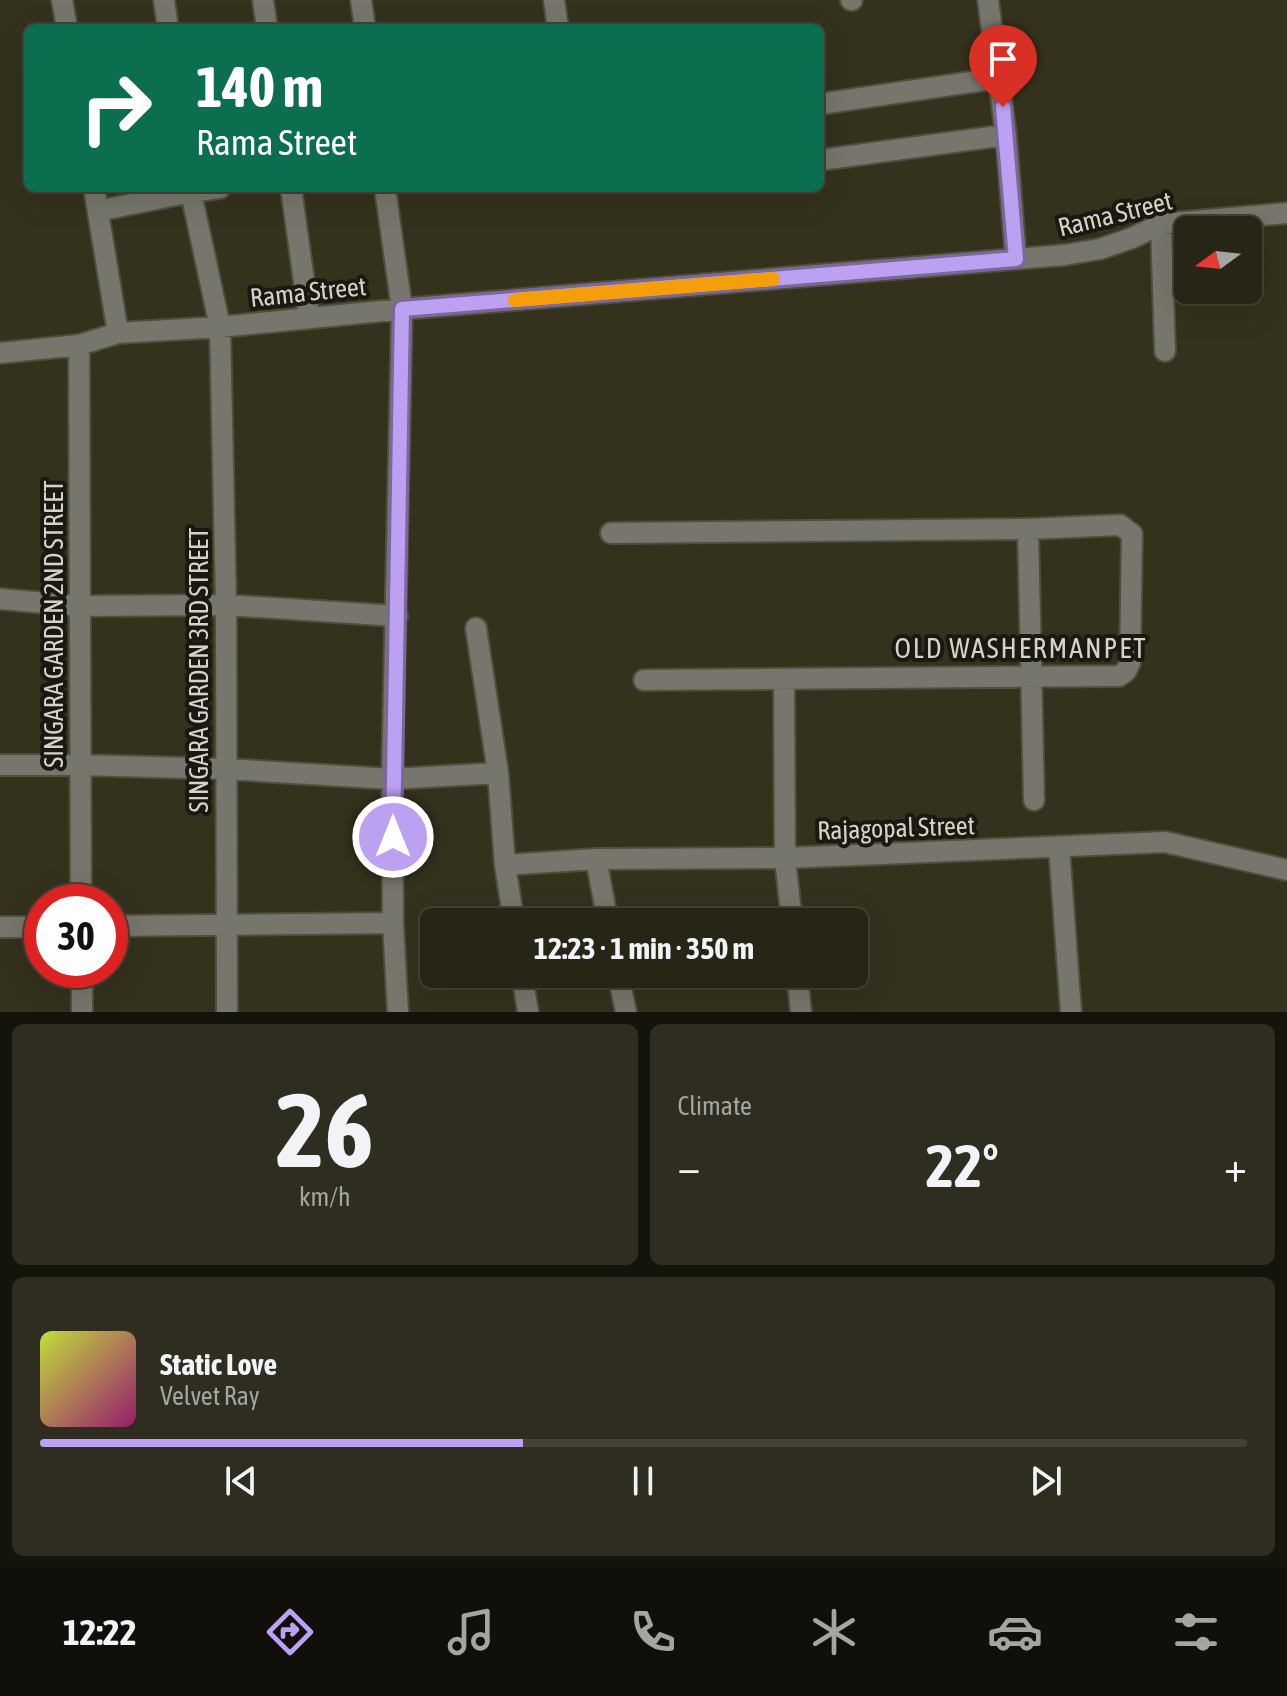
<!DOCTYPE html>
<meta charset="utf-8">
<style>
:root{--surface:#272516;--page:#2f2d1f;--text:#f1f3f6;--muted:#a4a5a1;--line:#434235;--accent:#bca0f2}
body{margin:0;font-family:"Asap Condensed",sans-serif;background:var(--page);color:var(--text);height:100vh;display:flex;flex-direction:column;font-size:30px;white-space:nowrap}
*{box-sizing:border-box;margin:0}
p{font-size:26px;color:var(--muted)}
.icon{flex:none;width:44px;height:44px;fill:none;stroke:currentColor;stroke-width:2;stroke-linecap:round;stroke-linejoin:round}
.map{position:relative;height:1012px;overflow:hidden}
.details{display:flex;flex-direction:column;gap:12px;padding:12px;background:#15140c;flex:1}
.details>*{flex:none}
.hud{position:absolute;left:24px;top:24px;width:800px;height:168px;border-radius:12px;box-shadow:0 8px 32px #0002,0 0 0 2px var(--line);background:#0b6e4f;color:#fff;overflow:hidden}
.needle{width:52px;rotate:255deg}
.buttons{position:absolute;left:1174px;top:216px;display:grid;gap:16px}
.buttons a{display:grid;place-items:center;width:88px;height:88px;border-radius:12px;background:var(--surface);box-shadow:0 8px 32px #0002,0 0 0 2px var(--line);font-size:40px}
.speed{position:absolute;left:24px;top:884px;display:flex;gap:16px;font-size:40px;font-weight:700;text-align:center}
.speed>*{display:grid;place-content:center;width:104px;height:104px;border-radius:50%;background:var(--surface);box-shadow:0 8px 32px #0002,0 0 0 2px var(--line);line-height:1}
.speed .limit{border:12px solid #d22;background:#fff;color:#111}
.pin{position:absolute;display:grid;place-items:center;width:68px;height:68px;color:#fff;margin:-82px -34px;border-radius:50% 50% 50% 0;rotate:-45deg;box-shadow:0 0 8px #0007}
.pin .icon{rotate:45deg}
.me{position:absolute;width:88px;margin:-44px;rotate:0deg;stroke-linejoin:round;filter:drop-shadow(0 0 6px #0008)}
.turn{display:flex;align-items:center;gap:28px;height:168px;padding:0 40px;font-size:36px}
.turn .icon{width:104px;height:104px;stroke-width:2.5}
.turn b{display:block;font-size:56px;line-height:68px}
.big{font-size:60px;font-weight:700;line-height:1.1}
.details .widget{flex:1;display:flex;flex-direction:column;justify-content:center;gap:12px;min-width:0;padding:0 28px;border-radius:12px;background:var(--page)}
.details .dial{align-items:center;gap:0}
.dial b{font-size:104px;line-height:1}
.song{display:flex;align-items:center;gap:24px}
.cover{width:96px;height:96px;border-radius:12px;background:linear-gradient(135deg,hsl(70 70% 55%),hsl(320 70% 35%))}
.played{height:8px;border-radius:4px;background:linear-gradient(90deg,var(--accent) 40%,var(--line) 40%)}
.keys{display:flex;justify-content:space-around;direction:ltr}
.heat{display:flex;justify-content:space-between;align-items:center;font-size:44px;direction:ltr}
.details .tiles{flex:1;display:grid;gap:12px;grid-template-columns:1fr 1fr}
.widget:last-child{grid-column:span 2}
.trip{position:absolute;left:420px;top:908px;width:448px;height:80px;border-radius:12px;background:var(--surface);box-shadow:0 8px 32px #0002,0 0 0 2px var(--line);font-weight:700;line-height:80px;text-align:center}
.menu{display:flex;height:128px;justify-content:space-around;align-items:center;background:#100f09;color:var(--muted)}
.menu .icon{width:56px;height:56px}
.menu .active{color:var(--accent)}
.menu b{font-size:36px;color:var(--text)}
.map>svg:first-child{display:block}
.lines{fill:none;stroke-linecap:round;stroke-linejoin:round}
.minor-casing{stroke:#514e3c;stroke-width:24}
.minor{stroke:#77766c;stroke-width:20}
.route-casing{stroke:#7a689d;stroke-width:20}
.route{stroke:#bca0f2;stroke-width:14}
.slow{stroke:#f59e0b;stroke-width:14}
.labels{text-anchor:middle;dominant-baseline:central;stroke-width:8;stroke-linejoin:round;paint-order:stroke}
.street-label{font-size:26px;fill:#d5d3c7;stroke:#1a1810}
.neighbourhood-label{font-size:28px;letter-spacing:2px;fill:#d5d3c7;stroke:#1a1810}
</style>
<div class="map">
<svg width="1287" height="1012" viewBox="0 0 1287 1012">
<rect width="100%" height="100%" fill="#34311d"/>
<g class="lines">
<g class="minor-casing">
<path id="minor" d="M 62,0 L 67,28
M 164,0 L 168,28
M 263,0 L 267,28
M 361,0 L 365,28
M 554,0 L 558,28
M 851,0 L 852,0
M 988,0 L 1006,135 L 1016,259
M 820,104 L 999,78
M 820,160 L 1006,135
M 94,188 L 118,333
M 190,188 L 220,327 L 226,605 L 227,1012
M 291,188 L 309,317
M 385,188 L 402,309 L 392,779 L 393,923 L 398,1012
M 98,211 L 191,192 L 220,188
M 1161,224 L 1165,351
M 79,345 L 81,902
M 0,353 L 79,345 L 118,333 L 220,327 L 402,309 L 1064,255 L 1100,249 L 1132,238 L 1161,224 L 1287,213
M 1028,529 L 1034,800
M 611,533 L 1028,529 L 1120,525 L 1132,534 L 1130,663 L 1126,671 L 1119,676 L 644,680
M 0,599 L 80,606 L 226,605 L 397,616
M 476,628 L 498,773 L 505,865 L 514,922
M 784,679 L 785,858 L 792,922
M 0,765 L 81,765 L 226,769 L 392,779 L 498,773
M 1059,847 L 1071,1012
M 596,859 L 608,922
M 505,865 L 596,859 L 785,858 L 1165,842 L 1287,870
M 110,926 L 393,923
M 0,927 L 42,927
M 82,970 L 82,1012
M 522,974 L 528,1012
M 618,974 L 626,1012
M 797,974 L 801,1012"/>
</g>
<use href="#minor" class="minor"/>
</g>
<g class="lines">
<g class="route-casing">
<path id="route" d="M 393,837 L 402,309 L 1016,259 L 1003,107"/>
</g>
<use href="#route" class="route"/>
<path class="slow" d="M 515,300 L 773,279"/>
</g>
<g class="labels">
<g class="street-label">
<text transform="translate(1115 214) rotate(-14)">Rama Street</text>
<text transform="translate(308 292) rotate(-6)">Rama Street</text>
<text transform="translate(54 624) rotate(-90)">SINGARA GARDEN 2ND STREET</text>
<text transform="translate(199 670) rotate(-90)">SINGARA GARDEN 3RD STREET</text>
<text transform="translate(896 828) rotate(-2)">Rajagopal Street</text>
</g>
<g class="neighbourhood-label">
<text x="1021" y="648">OLD WASHERMANPET</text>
</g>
</g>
</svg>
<div class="buttons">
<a><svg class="needle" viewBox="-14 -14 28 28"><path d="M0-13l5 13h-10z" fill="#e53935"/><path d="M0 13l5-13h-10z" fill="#a4a5a1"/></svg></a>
</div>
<div class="speed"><div class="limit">30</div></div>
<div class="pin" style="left:1003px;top:107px;background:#d93025"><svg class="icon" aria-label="arrive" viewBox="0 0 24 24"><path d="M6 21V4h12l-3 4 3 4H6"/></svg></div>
<svg class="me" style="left:393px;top:837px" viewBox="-20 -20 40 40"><circle r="17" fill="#bca0f2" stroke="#fff" stroke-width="3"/><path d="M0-11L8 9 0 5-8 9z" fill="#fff"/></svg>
<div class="trip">12:23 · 1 min · 350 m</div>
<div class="hud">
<div class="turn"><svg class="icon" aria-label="right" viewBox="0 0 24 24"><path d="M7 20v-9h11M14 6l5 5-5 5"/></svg><div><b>140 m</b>Rama Street</div></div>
</div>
</div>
<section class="details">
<div class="tiles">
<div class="widget dial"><b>26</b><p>km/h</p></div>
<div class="widget"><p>Climate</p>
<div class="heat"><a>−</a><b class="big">22°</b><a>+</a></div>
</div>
<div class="widget">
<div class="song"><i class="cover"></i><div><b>Static Love</b><p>Velvet Ray</p></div></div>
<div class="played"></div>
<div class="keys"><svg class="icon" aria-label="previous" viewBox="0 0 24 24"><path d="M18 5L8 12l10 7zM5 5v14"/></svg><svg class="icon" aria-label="pause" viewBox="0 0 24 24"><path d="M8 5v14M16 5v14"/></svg><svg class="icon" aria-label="next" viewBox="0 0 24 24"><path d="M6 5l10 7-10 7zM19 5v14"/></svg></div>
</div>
</div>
</section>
<nav class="menu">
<b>12:22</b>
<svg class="icon active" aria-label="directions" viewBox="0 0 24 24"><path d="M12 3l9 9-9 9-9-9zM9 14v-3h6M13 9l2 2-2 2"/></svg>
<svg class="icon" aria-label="music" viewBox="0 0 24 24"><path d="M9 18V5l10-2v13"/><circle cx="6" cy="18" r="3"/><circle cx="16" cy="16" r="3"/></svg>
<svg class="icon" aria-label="phone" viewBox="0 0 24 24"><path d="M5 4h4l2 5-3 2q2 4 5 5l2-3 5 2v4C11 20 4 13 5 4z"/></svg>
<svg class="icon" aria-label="climate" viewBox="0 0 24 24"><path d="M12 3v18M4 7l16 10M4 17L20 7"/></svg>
<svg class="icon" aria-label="car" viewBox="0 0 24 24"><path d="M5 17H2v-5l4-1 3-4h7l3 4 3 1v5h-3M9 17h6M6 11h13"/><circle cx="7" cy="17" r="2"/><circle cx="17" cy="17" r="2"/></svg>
<svg class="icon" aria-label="filters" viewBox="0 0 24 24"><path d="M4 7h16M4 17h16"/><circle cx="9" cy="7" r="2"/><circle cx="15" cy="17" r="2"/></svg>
</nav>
